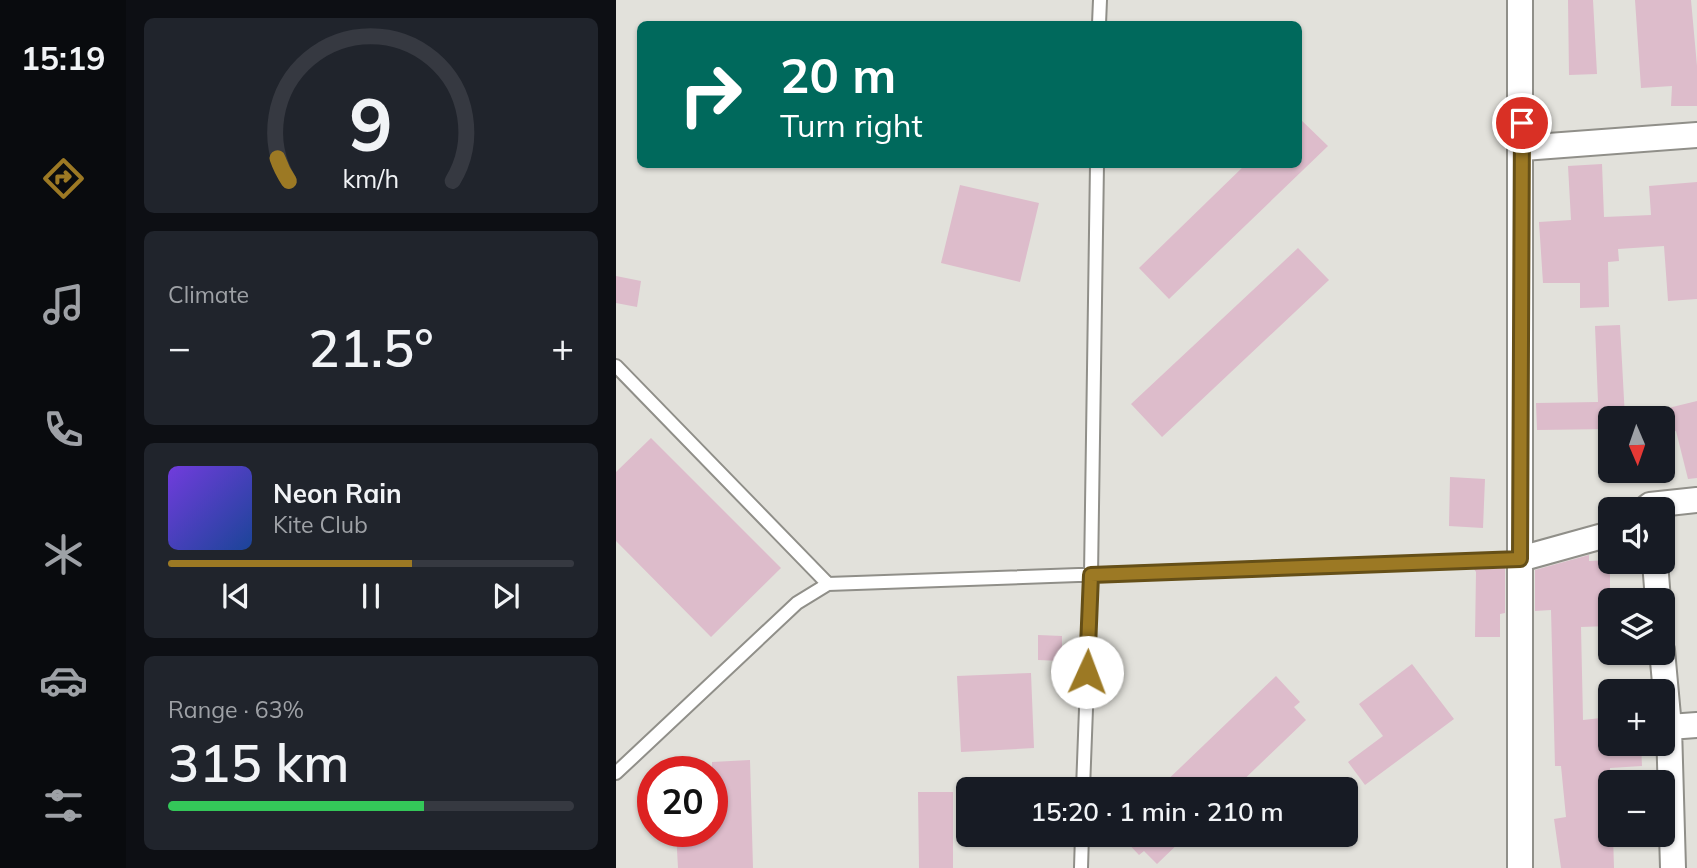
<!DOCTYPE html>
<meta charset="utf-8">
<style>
:root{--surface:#171b24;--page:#20242c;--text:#f1f3f6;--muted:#9ea1a6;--line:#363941;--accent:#9c7924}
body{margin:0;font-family:Mulish,sans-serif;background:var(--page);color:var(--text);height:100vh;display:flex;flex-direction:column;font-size:26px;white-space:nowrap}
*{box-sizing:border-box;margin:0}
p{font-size:23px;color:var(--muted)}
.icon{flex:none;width:38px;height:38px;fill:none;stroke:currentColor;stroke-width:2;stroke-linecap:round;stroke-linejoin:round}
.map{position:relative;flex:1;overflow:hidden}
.panel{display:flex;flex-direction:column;gap:18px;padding:18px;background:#0d0f14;width:490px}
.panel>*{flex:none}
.hud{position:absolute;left:21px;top:21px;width:665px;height:147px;border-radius:10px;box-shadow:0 2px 5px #0004;background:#00695c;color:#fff;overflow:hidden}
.needle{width:46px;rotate:178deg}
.fabs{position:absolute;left:982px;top:406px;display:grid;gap:14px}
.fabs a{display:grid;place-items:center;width:77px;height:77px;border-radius:10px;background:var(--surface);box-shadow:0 2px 5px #0004;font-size:35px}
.speed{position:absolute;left:21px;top:756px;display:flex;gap:14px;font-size:35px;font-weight:700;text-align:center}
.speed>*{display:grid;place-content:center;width:91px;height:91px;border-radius:50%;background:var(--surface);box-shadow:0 2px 5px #0004;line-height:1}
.speed .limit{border:10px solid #d22;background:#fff;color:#111}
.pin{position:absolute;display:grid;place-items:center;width:60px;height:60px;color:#fff;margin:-30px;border:4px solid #fff;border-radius:50%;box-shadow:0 2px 7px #0007}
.me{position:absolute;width:77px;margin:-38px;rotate:2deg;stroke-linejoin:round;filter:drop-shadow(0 0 5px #0008)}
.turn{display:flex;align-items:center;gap:24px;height:147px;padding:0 28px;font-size:32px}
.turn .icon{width:91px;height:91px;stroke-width:2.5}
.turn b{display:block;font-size:49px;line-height:60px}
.big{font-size:52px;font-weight:600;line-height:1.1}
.panel .card{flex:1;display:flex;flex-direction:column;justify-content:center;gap:10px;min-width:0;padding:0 24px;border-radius:10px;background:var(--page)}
.panel .dial{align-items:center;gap:0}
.dial svg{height:182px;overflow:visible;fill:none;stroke:var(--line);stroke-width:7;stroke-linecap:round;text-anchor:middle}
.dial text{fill:var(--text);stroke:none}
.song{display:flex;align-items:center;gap:21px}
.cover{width:84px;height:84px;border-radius:10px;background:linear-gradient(135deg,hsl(260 70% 55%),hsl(220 70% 35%))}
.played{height:7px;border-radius:4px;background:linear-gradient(90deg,var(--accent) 60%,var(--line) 60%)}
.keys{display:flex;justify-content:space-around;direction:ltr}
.heat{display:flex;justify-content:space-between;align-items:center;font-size:38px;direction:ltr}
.charge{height:10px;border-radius:5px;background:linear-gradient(90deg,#34c759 63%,var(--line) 0)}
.trip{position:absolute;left:340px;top:777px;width:402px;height:70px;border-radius:10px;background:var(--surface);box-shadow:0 2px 5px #0004;font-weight:600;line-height:70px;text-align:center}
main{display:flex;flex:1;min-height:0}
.dock{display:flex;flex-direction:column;width:126px;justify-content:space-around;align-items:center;background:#090b0e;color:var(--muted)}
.dock .icon{width:49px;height:49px}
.dock .on{color:var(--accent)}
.dock b{font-size:32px;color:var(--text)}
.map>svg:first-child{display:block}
.building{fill:#ddbccb}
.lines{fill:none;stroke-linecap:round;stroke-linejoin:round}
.lane-casing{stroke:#908f89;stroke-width:16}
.street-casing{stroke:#908f89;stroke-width:28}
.lane{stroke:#fff;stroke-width:12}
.street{stroke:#fff;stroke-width:24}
.route-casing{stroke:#654f17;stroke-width:18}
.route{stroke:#9c7924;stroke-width:12}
</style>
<main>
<nav class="dock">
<b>15:19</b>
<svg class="icon on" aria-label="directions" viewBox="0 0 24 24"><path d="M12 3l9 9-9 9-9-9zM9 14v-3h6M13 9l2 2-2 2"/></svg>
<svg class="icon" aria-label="music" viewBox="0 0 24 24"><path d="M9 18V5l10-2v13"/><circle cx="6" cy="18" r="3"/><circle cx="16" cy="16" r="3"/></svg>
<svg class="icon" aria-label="phone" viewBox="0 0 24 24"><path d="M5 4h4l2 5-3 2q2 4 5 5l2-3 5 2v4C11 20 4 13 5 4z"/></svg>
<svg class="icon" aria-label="climate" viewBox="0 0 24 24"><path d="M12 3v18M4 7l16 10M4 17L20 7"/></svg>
<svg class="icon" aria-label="car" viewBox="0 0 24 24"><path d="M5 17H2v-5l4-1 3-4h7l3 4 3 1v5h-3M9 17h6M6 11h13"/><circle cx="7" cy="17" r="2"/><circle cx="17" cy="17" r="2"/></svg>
<svg class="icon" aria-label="filters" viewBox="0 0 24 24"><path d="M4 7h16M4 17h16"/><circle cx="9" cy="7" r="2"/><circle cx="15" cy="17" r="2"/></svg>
</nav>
<section class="panel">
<div class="card dial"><svg viewBox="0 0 100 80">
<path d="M14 69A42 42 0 1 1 86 69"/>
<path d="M14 69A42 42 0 0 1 9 59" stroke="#9c7924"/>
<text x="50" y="56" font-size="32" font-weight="700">9</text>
<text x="50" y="72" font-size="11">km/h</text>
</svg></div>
<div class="card"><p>Climate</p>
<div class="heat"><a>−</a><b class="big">21.5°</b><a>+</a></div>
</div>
<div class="card">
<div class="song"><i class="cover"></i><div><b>Neon Rain</b><p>Kite Club</p></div></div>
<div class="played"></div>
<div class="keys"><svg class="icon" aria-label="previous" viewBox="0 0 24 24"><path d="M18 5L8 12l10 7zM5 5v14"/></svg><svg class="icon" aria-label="pause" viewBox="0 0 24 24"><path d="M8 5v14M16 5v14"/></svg><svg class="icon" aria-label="next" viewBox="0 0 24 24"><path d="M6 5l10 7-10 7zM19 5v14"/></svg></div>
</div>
<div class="card"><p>Range · 63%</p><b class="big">315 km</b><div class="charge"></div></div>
</section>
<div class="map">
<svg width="1081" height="868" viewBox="0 0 1081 868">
<rect width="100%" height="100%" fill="#e2e1db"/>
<path class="building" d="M 952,0 L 977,0 L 981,74 L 953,75 Z
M 1019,0 L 1075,0 L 1081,66 L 1081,106 L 1055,106 L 1056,86 L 1025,88 Z
M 682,117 L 712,146 L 553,299 L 523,268 L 630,164 L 682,164 Z
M 986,164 L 988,217 L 1035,215 L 1033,186 L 1081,182 L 1081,299 L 1052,301 L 1048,246 L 1002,249 L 1003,261 L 992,262 L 993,307 L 964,308 L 964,283 L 927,283 L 923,222 L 955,220 L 952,166 Z
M 344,185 L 423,203 L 404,282 L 325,263 Z
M 682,248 L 713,280 L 546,437 L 515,404 Z
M 0,276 L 25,281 L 21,307 L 0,303 Z
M 1004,325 L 1009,418 L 994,418 L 994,429 L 921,430 L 920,403 L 982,402 L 979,326 Z
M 1081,401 L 1081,478 L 1072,479 L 1060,431 L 1050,433 L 1044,410 Z
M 35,438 L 165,568 L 95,637 L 0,541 L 0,472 Z
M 834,477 L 869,479 L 867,528 L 833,526 Z
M 973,555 L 973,561 L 994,560 L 994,626 L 965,627 L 967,720 L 985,718 L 985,723 L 994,723 L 994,744 L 1025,744 L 1026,766 L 994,768 L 994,835 L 997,835 L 998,868 L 945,868 L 938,819 L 950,817 L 945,766 L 939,766 L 935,610 L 919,611 L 919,570 Z
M 889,568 L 889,613 L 884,614 L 884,637 L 859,637 L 860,572 L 858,569 Z
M 422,635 L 446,636 L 446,661 L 422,660 Z
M 796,664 L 838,719 L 749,785 L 732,762 L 767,736 L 743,704 Z
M 415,673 L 418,748 L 345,752 L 341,676 Z
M 660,676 L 684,702 L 678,707 L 690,720 L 618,789 L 542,789 Z
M 134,760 L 137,868 L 62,868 L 60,831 L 96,831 L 96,762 Z
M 302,792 L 337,792 L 337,868 L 303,868 Z
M 504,835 L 571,835 L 541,864 L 528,851 L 523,855 Z"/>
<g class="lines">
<g class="lane-casing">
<path id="lane" d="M 483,24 L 484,0
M 0,366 L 212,584
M 0,773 L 181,603 L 212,584 L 904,559
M 467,789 L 475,575 L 481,164
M 465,868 L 466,835"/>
</g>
<g class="street-casing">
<path id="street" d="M 906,148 L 1081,135
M 1029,509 L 1034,505 L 1081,500
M 904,559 L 994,534
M 1039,562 L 1042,600
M 1046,650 L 1053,727 L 1057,868
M 1053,727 L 1081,725
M 904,868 L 904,0"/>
</g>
<use href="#lane" class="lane"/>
<use href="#street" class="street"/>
</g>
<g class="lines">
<g class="route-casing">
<path id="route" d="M 471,672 L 475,575 L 904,559 L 906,123"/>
</g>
<use href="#route" class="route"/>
</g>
</svg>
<div class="fabs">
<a><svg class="needle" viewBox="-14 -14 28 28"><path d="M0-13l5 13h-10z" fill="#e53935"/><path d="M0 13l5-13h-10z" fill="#9ea1a6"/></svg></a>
<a><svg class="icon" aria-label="sound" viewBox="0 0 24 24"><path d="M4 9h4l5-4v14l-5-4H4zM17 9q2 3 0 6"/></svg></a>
<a><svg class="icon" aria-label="layers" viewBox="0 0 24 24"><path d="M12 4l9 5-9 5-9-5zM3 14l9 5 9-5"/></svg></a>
<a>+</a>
<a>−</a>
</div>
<div class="speed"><div class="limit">20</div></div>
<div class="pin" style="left:906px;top:123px;background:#d93025"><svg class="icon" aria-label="arrive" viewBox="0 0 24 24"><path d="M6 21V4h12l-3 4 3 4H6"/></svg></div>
<svg class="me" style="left:471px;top:672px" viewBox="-20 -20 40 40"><circle r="19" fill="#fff"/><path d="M0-13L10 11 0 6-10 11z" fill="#9c7924"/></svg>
<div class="trip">15:20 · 1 min · 210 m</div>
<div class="hud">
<div class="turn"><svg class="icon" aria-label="right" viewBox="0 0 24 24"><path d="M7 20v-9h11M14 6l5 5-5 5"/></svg><div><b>20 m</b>Turn right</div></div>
</div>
</div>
</main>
